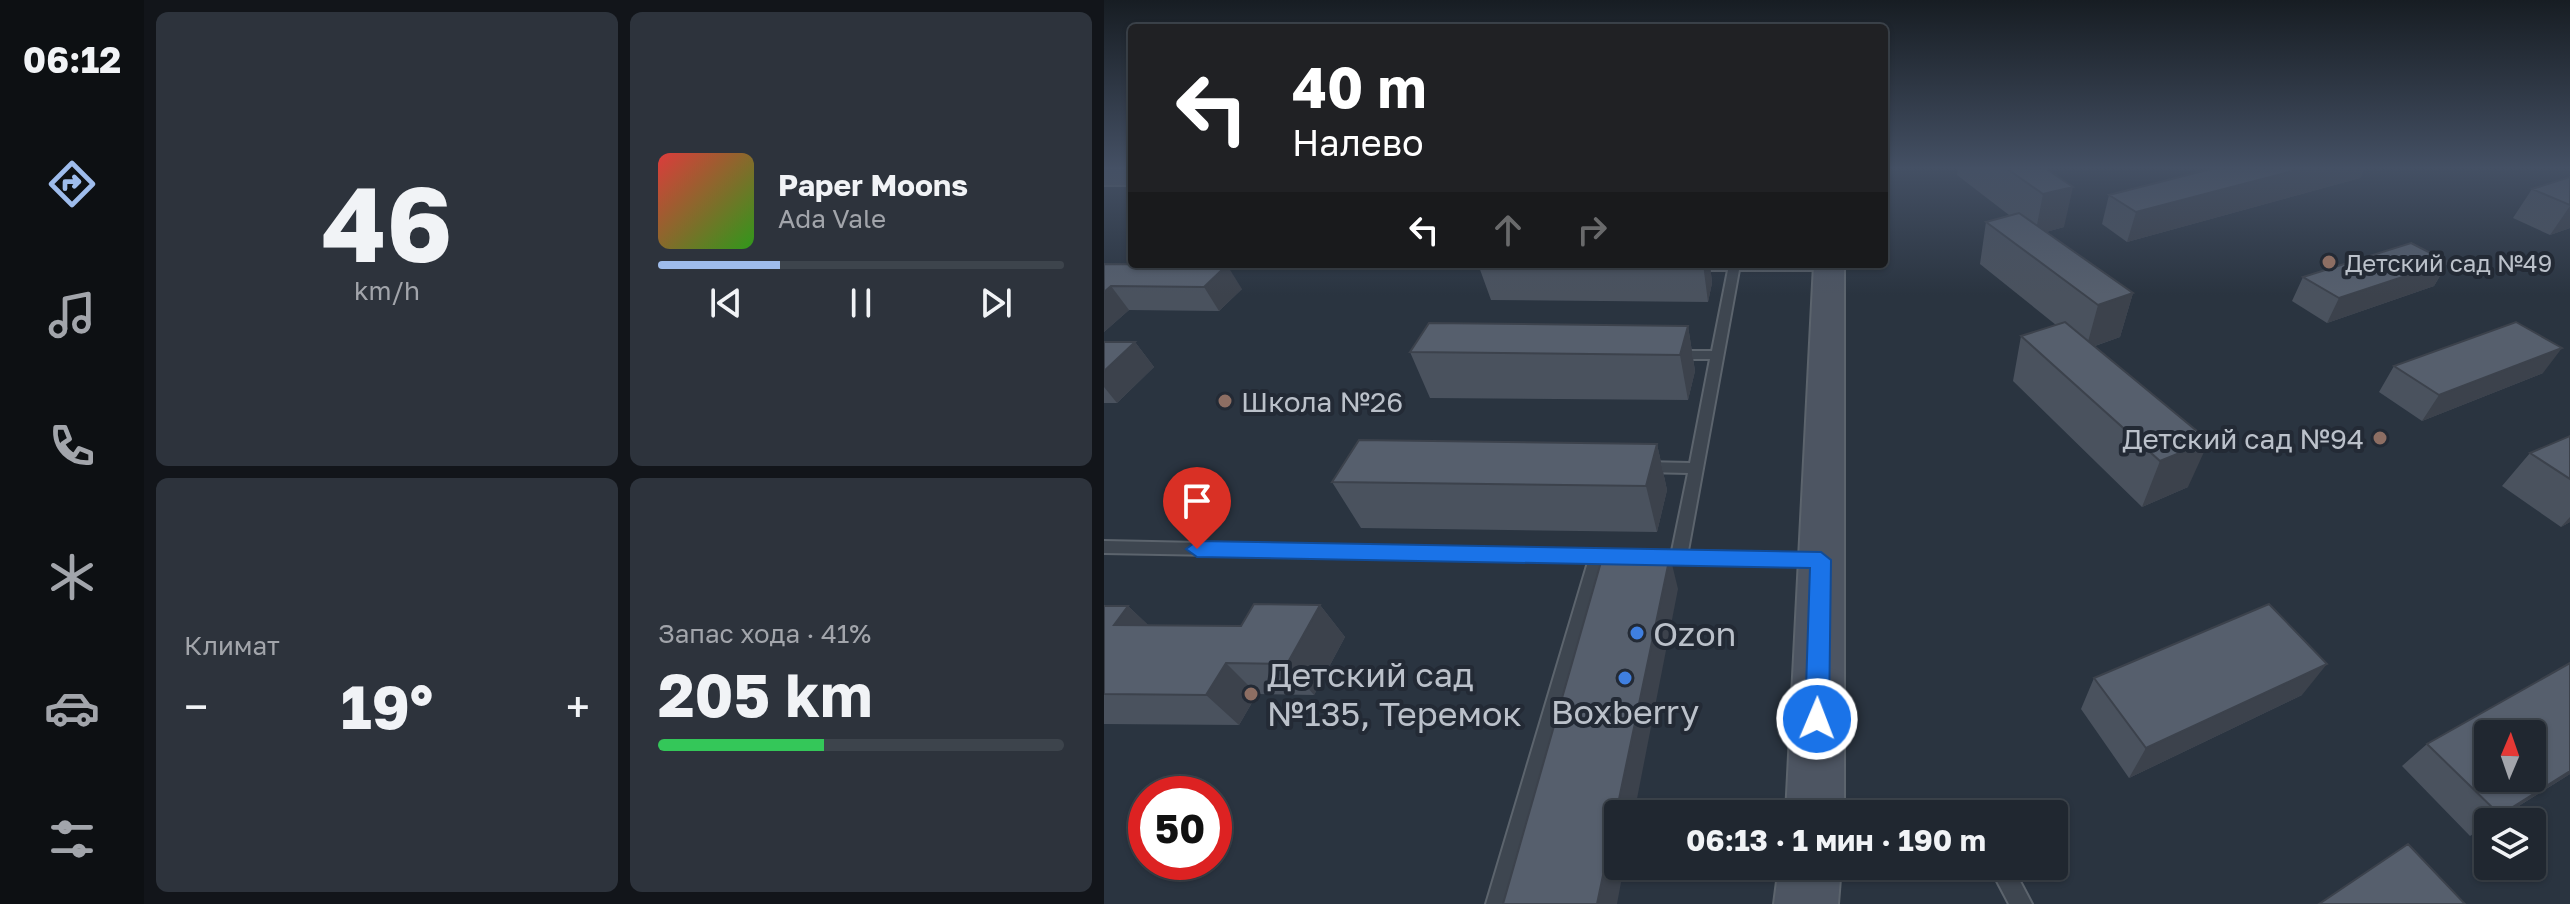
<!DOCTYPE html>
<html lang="ru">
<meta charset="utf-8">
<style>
:root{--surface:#202730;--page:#2d333c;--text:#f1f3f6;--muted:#a2a5ab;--line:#3d444c;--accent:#9ebcec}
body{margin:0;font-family:"Golos Text",sans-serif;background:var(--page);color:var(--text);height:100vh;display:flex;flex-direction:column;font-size:30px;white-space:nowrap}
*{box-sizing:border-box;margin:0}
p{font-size:26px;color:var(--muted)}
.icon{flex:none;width:44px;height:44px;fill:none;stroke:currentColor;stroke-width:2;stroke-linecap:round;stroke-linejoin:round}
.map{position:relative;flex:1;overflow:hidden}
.side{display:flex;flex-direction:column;gap:12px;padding:12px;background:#12151a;width:960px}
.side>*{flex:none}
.guide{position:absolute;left:24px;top:24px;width:760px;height:244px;border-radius:8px;box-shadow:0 2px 6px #0004,0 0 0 2px var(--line);background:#202124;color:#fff;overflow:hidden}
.needle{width:52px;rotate:2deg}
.fabs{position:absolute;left:1370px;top:720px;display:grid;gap:16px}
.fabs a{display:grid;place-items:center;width:72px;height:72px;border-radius:8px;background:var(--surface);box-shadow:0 2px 6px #0004,0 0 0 2px var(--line);font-size:40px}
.speed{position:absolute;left:24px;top:776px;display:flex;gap:16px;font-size:40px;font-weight:700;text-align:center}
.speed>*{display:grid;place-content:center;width:104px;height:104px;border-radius:50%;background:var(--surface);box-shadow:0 2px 6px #0004,0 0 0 2px var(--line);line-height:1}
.speed .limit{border:12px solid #d22;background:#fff;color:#111}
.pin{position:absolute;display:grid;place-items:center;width:68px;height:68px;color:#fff;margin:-82px -34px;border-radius:50% 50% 50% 0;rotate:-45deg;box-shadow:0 0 8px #0007}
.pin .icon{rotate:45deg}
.me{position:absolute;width:88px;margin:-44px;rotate:1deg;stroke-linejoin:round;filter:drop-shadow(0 0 6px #0008)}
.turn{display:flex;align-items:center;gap:28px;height:168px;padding:0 32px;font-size:36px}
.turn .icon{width:104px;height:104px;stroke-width:2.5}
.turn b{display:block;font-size:56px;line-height:68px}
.lanes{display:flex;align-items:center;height:76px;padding:0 32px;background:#0003;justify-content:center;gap:40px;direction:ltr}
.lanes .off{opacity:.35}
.big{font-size:60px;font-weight:700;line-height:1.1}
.side .tile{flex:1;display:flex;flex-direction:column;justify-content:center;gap:12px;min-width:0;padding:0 28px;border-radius:12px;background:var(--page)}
.side .dial{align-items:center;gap:0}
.dial b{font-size:104px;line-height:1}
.song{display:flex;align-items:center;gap:24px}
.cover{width:96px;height:96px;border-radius:12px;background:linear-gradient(135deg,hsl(0 70% 55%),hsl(110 70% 35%))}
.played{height:8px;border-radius:4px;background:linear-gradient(90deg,var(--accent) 30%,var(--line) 30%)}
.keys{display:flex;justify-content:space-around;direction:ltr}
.heat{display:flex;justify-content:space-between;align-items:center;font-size:44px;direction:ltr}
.charge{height:12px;border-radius:6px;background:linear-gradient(90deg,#34c759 41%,var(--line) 0)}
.side .tiles{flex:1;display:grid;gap:12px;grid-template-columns:repeat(2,1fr)}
.trip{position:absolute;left:500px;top:800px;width:464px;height:80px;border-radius:8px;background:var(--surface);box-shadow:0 2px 6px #0004,0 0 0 2px var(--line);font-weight:700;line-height:80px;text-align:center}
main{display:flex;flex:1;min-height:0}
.dock{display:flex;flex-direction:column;width:144px;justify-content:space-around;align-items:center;background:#0d1013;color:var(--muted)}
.dock .icon{width:56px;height:56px}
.dock .active{color:var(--accent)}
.dock b{font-size:36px;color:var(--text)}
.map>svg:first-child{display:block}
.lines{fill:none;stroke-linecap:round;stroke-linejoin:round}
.service-casing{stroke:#5c646d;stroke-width:4}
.secondary-casing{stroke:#5c646d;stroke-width:4}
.service{fill:#3e4650;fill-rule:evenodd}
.secondary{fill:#4d5562;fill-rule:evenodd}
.wall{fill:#4a525e}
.shaded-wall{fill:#3c424c}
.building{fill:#565f6d;stroke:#3c424c;stroke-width:2;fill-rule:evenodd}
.route{fill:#1a73e8;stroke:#114b97;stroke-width:2}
.education-dot{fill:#8d6e63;stroke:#232a35;stroke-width:3}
.shop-dot{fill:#3f7fe0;stroke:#232a35;stroke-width:3}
.labels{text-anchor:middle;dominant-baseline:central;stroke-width:8;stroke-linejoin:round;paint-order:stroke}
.far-poi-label{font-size:24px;fill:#bbc1ca;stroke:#232a35;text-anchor:start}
.poi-label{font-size:28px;fill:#bbc1ca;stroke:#232a35;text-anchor:start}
.near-poi-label{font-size:34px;fill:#bbc1ca;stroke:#232a35;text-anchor:start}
</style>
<main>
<nav class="dock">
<b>06:12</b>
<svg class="icon active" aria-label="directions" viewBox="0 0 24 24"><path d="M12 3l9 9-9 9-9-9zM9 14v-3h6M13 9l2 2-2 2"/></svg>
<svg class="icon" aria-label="music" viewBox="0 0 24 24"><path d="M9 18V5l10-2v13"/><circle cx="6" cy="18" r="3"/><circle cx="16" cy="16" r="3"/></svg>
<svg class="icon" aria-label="phone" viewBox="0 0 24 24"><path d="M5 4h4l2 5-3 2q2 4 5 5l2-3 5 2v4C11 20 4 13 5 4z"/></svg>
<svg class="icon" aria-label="climate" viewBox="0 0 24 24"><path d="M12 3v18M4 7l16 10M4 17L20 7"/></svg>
<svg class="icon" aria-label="car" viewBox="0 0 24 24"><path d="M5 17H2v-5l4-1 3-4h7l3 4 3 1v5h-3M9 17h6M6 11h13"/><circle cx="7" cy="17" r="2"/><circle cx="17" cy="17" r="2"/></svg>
<svg class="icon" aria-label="filters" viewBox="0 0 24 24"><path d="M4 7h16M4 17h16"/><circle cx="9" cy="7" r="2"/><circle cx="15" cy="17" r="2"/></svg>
</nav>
<section class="side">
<div class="tiles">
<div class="tile dial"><b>46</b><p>km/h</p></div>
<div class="tile">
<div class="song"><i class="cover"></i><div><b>Paper Moons</b><p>Ada Vale</p></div></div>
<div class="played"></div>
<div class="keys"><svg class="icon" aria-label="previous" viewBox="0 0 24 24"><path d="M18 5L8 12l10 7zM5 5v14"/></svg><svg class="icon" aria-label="pause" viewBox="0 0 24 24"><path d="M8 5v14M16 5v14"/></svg><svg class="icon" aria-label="next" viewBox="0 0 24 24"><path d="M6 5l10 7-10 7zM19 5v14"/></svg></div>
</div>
<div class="tile"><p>Климат</p>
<div class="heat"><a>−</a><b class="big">19°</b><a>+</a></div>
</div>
<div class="tile"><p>Запас хода · 41%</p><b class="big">205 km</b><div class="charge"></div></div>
</div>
</section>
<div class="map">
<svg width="1466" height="904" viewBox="0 0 1466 904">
<rect width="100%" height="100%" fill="#2a3440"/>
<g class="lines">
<g class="service-casing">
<path id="service" d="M 726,264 L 730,267 L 725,270 L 635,270 L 584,551 L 711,554 L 717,556 L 719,560 L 717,564 L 711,566 L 542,561 L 540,557 L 542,553 L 568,551 L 584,473 L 540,472 L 533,467 L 540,462 L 586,463 L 606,359 L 571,359 L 565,355 L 571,351 L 608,351 L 624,270 L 590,270 L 585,267 L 589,264 Z
M 0,541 L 522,552 L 524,556 L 522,560 L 500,562 L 404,904 L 382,904 L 484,562 L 0,553 Z
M 885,866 L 908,866 L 928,904 L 905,904 Z"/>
</g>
<g class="secondary-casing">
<path id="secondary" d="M 0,169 L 28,169 L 28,185 L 0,185 Z
M 710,264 L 740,264 L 740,814 L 682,814 Z
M 675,866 L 737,866 L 734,904 L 670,904 Z"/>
</g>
<use href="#service" class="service"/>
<use href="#secondary" class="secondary"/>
</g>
<path class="wall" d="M 854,168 L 941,168 L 960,227 L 942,232 L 1029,293 L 1016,337 L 991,346 L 1084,487 L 1038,507 L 909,381 L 917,336 L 952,325 L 876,264 L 882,222 L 905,215 L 853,175 Z
M 1111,168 L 1261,168 L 1256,178 L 1023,242 L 998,224 L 1005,195 Z
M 1466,177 L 1466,228 L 1446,235 L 1409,218 L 1428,189 Z
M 1344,262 L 1330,286 L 1223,323 L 1188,301 L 1199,277 Z
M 0,264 L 138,289 L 115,311 L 25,310 L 0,332 Z
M 374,264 L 606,264 L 608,283 L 604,302 L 387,300 Z
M 584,326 L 591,371 L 584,400 L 326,398 L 306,352 Z
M 0,342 L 31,342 L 50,367 L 13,403 L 0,403 Z
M 1290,366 L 1439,373 L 1318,421 L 1275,392 Z
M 1466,436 L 1466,522 L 1457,527 L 1398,486 L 1426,453 Z
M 553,444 L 563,490 L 553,532 L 257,528 L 228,482 Z
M 216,605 L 241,637 L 210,695 L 153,694 L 135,725 L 0,724 L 0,606 L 24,606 L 44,625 L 137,626 Z
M 1466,663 L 1466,774 L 1389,822 L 1384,822 L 1384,825 L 1366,836 L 1298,766 L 1323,744 Z
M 990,678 L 1198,695 L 1025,778 L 977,709 Z"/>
<path class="shaded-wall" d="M 1200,168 L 1261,168 L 1256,178 L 1023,242 L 1032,212 Z
M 969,187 L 960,227 L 931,235 L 939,194 Z
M 1466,206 L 1466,228 L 1446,235 Z
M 1344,262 L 1330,286 L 1223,323 L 1235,298 Z
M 599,264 L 606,264 L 608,283 L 604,302 Z
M 123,265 L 138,289 L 115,311 L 100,287 Z
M 7,286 L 25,310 L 0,332 L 0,292 Z
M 1029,293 L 1016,337 L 982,349 L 994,305 Z
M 584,326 L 591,371 L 584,400 L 576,355 Z
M 31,342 L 50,367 L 13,403 L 0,387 L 0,371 Z
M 1458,348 L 1439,373 L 1318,421 L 1335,395 Z
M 1105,441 L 1084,487 L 1038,507 L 1056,461 Z
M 553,444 L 563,490 L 553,532 L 542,486 Z
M 1466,517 L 1466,522 L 1457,527 Z
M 566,556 L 574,589 L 530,814 L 514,814 L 514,866 L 520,866 L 513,904 L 493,904 Z
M 216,605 L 241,637 L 210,695 L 183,664 Z
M 24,606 L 58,638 L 10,625 Z
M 122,663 L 153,694 L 135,725 L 102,695 Z
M 1223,664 L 1198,695 L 1025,778 L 1042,748 Z
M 1466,771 L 1466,774 L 1389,822 L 1386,822 Z"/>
<path class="building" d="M 902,168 L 941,168 L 969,187 L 939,194 Z
M 1111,168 L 1200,168 L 1032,212 L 1005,195 Z
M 1466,177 L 1466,205 L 1428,189 Z
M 915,213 L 1029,293 L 994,305 L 882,222 Z
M 1307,243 L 1344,262 L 1235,298 L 1199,277 Z
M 0,264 L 123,265 L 100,287 L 7,286 L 0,292 Z
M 961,322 L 1105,441 L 1056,461 L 917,336 Z
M 1412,322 L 1458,348 L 1335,395 L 1290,366 Z
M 325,323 L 584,326 L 576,355 L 306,352 Z
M 0,342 L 31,342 L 0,371 Z
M 1466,436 L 1466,479 L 1426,453 Z
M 255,440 L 553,444 L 542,486 L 228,482 Z
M 499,555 L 566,556 L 493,904 L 399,904 Z
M 150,604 L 216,605 L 183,664 L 122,663 L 102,695 L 0,694 L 0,606 L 24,606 L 10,625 L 137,626 Z
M 1165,604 L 1223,664 L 1042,748 L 990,678 Z
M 1466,663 L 1466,771 L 1396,815 L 1323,744 ZM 1384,734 L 1428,734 L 1428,778 L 1384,778 Z
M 1304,844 L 1361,904 L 1215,904 Z"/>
<linearGradient id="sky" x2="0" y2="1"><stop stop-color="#171d23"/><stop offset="0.57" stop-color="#445064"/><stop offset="1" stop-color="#445064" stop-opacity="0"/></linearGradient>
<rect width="1466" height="295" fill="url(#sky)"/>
<path class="route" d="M 93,541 L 717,552 L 727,560 L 725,719 L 722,727 L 713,730 L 704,727 L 701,719 L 706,568 L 93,557 L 82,549 Z"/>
<g class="education-dot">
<circle cx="1225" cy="262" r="8"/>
<circle cx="121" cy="401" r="8"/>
<circle cx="1276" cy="438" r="8"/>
<circle cx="147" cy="694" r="8"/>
</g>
<g class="shop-dot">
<circle cx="533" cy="633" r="8"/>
<circle cx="521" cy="678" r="8"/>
</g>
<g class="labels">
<g class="far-poi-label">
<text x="1241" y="262">Детский сад №49</text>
</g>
<g class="poi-label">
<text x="137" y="401">Школа №26</text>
<text x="1260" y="438" text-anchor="end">Детский сад №94</text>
</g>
<g class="near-poi-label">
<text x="549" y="633">Ozon</text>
<text x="163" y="674">Детский сад<tspan x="163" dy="39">№135, Теремок</tspan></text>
<text x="521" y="711" text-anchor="middle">Boxberry</text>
</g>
</g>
</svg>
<div class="fabs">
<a><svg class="needle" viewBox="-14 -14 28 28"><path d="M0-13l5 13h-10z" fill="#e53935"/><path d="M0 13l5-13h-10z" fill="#a2a5ab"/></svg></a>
<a><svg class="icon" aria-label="layers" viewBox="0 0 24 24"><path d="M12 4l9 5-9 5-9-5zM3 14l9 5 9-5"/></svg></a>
</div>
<div class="speed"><div class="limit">50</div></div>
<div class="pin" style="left:93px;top:549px;background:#d93025"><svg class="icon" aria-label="arrive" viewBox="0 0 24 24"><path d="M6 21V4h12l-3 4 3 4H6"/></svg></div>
<svg class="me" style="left:713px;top:719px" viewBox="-20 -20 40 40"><circle r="17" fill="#1a73e8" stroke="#fff" stroke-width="3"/><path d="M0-11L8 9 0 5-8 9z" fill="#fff"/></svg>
<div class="trip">06:13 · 1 мин · 190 m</div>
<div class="guide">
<div class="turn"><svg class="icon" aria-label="left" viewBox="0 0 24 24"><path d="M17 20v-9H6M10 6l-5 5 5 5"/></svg><div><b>40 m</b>Налево</div></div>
<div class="lanes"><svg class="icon" aria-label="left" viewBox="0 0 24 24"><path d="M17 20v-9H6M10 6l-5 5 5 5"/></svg><svg class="icon off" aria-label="ahead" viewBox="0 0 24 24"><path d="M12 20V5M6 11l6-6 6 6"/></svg><svg class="icon off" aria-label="right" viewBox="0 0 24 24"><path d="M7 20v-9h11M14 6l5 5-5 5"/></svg></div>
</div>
</div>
</main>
